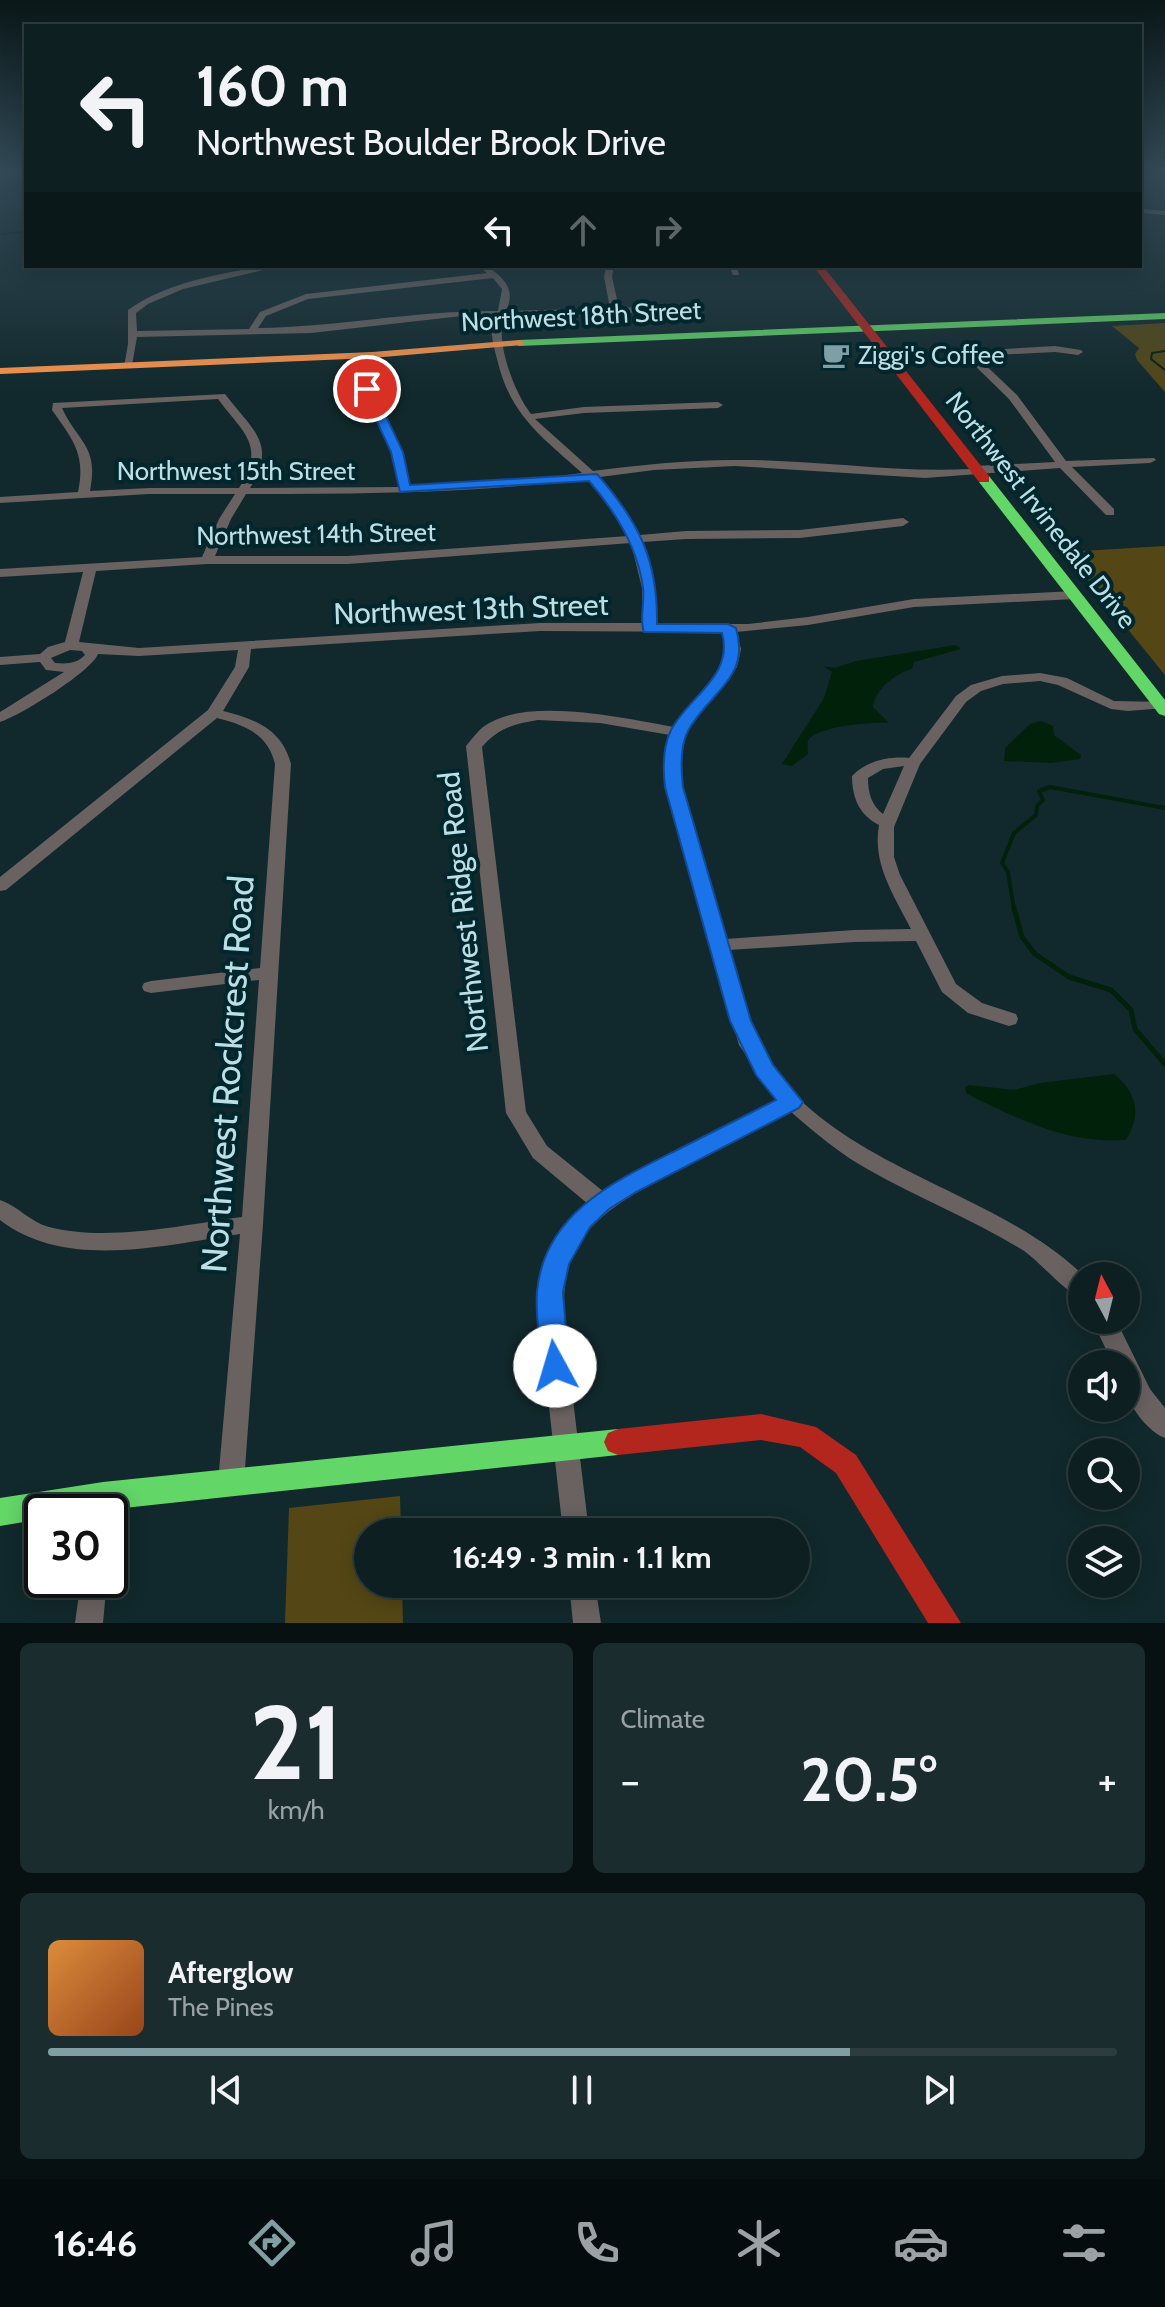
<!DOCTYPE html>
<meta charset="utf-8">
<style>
:root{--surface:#0d1f21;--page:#1b2c2e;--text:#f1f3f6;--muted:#9aa2a5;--line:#2d3d3f;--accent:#809fa5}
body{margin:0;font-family:Cabin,sans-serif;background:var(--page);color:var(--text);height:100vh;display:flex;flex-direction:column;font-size:30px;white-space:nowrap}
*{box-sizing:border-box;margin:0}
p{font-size:26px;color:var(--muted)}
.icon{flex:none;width:44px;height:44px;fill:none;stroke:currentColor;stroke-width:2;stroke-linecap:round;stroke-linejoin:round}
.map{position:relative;height:1623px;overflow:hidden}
.details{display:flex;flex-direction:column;gap:20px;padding:20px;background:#071112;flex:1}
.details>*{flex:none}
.hud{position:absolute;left:24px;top:24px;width:1118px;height:244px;border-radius:0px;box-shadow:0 4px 20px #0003,0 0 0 2px var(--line);background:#0d1f21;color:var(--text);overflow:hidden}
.needle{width:52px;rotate:353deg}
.buttons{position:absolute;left:1068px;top:1262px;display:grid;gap:16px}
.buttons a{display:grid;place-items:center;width:72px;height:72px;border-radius:50%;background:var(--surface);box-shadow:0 4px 20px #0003,0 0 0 2px var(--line);font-size:40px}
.speed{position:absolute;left:24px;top:1494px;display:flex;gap:16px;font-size:40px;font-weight:700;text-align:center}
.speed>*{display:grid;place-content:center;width:104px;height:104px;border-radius:50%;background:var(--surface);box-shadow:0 4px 20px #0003,0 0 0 2px var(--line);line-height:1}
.speed .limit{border:4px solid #111;border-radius:12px;background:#fff;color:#111}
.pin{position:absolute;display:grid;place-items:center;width:68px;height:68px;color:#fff;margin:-34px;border:4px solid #fff;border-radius:50%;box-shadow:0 2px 8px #0007}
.me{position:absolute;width:88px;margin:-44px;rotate:354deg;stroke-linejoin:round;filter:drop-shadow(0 0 6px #0008)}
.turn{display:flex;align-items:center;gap:28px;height:168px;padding:0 40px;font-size:36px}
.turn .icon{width:104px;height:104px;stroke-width:2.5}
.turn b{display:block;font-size:56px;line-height:68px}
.lanes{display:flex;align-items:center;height:76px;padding:0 40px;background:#0003;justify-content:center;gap:40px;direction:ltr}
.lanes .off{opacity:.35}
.big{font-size:60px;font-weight:700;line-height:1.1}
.details .tile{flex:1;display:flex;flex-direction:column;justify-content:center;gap:12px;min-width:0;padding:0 28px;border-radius:12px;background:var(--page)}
.details .dial{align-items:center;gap:0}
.dial b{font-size:104px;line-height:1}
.song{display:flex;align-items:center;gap:24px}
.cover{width:96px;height:96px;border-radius:12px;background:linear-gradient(135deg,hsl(30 70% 55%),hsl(20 70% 35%))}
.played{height:8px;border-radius:4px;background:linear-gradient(90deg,var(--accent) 75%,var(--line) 75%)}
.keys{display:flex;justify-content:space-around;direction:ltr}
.heat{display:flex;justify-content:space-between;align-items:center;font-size:44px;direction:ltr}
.details .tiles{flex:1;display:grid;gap:20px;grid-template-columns:1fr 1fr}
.tile:last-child{grid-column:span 2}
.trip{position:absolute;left:354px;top:1518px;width:456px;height:80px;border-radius:40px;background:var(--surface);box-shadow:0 4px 20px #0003,0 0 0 2px var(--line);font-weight:700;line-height:80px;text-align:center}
.menu{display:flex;height:128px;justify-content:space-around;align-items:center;background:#050c0d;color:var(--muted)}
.menu .icon{width:56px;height:56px}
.menu .on{color:var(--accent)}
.menu b{font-size:36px;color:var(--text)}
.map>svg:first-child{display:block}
.green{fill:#544715}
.water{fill:#02210b}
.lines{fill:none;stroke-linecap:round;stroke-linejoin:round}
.stream-far2{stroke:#02210b;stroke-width:2}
.stream-far1{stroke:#02210b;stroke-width:4}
.stream{stroke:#02210b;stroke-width:5}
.street{fill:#696260;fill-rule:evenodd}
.fast{fill:#63d668;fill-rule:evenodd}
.slow{fill:#ff974d;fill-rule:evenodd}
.jam{fill:#b3261e;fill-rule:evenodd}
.route{fill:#1a73e8;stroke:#114b97;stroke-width:2}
.labels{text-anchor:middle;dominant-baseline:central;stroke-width:8;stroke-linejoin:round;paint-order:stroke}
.far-street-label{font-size:26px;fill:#bcdfe6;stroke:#00272d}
.far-poi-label{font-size:26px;fill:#bcdfe6;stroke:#00272d;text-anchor:start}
.street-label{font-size:30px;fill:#bcdfe6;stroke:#00272d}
.near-street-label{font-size:36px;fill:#bcdfe6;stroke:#00272d}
</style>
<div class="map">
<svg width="1165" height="1623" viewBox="0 0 1165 1623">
<rect width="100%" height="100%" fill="#11292c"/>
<path class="green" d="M 1165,323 L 1165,392 L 1137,360 L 1135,354 L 1139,348 L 1112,326 Z
M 1165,546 L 1165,675 L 1065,552 Z
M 400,1496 L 401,1532 L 368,1532 L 368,1584 L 402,1584 L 403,1623 L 285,1623 L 289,1508 Z"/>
<path class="water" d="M 956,645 L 961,649 L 914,662 L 912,669 C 895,674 876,688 873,707 L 889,723 C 874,722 815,726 808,741 C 807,743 808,751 808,754 L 792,766 L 782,764 L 824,698 L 832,672 L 823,666 L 835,668 L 856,661 Z
M 1041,721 L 1053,726 L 1054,735 L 1081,755 L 1080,759 L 1051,763 L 1004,761 L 1005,748 L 1030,724 Z
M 1114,1074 C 1137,1093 1142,1114 1126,1140 C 1070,1144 1022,1121 973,1097 L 966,1093 L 965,1088 L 969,1085 L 1014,1090 L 1040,1083 Z"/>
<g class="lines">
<path class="stream-far2" d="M 0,182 L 26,182
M 0,234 L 26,232
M 1165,351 L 1152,353 L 1151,359 L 1165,370"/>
<path class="stream-far1" d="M 1014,910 L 1008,872 L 1002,863 L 1014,833 L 1036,815 L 1037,806 L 1043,800 L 1039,791 L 1050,787 L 1165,808"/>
<path class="stream" d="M 1014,908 L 1022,937 L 1035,954 L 1069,977 L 1111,990 L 1131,1010 L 1135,1029 L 1165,1064"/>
<path class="street" d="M 1140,209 L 1165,211 L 1165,215 L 1140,213 Z
M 263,266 L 280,266 L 183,289 L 148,304 L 136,313 L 137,331 L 249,329 L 260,312 L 306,294 L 487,273 L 478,266 L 487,266 C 505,279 516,289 506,311 L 610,308 L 604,277 L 606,266 L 614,266 L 612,277 L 619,308 L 681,305 L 681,309 L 678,310 L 564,317 L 504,316 C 495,342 514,392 531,414 L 584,407 L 718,402 L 723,405 L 718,408 L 584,413 L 535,419 L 593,471 C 640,465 686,460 733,460 C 812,459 891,473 970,469 L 976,466 L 1055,462 L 1009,399 L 963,354 L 968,351 L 1055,346 L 1081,350 L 1083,352 L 1078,355 L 1055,352 L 976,356 L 1017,395 L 1066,461 L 1154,458 L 1156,460 L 1150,463 L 1072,467 L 1114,509 L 1114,515 L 1106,515 L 1060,468 L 925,478 L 735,466 L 654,470 L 600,477 L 626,510 L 640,535 L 686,531 L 800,530 L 903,518 L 909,522 L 903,526 L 800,538 L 686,539 L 643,542 L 655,588 L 656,624 L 748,624 L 808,617 L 914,599 L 1075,591 L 1081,595 L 1075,599 L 914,607 L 808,625 L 736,632 L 741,649 L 737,667 L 685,733 L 680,768 L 684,798 L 726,939 L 854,930 L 911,929 C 894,895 872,864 879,825 C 859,815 852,797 852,776 C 866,761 889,756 909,758 L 956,696 L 971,685 L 1002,676 L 1040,673 L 1067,678 L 1114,701 L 1165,702 L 1165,708 L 1128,711 L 1111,709 L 1058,685 L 1040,681 L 1003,684 L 981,691 L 966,702 L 920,764 L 894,827 L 894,857 L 900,875 L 956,984 L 982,1003 L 1016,1014 L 1018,1019 L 1016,1024 L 1009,1026 L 968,1013 L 942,992 L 916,941 L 854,942 L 729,950 C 738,980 744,1016 758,1044 C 822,1167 991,1185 1084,1276 L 1082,1298 C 1065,1293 1040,1261 1021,1249 C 972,1219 918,1198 869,1170 C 840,1154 815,1133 790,1111 C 755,1130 721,1147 686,1166 C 649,1186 606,1205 581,1240 C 565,1262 564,1291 563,1317 L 589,1532 L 563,1532 L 539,1317 C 542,1273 552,1233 588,1204 L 533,1158 L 506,1113 L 466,746 C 471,740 477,732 483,727 C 525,695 626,719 674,727 L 723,666 L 727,649 L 722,632 L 540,631 L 251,649 L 249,667 L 223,711 C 255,719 282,729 291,764 L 263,1224 L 244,1482 L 240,1490 L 231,1494 L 222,1490 L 218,1482 L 240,1234 C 165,1245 66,1271 0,1220 L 0,1200 C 18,1206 30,1222 49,1227 C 107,1242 183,1225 242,1217 L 259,980 L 151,993 L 144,991 L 142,987 L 144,983 L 151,981 L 260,968 L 275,764 C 268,734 245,725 217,718 L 6,890 L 0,891 L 0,877 L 208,710 L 235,667 L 238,650 L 139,656 L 98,654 C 92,671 20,716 0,722 L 0,712 L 64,672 L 46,670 L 40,662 L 0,665 L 0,657 L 40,654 L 48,647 L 65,642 L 83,572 L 0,577 L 0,569 L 202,557 L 219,519 L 235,494 L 149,494 L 0,503 L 0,497 L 78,492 C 86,454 73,440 52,410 L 53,403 L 225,394 C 252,430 278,443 250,488 L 399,487 L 392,452 L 362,389 L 367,386 L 372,389 L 402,452 L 410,486 L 520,481 L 582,473 C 541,436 510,415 497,359 C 493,343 489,332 495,316 L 462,316 L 311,333 L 137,337 L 132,365 L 124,367 L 128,344 L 128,310 C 168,282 216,275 263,266 ZM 493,278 L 502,289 L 498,311 C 417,310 338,327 258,328 L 266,316 L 308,299 ZM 218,399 C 244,434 266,445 239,488 L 149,488 L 90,491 C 99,445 78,443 62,408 ZM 588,479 L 614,510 L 628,536 L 348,556 L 215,556 L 231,519 L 246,494 C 361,494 474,493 588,479 ZM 631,543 L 642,588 L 643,623 L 540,623 L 139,648 L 79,642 L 96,571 L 207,564 L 348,564 ZM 70,650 L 82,651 L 85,655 C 76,664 67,664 55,663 L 51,658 ZM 538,720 L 600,723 L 670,735 L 664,768 L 668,798 L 732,1021 L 739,1045 L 777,1100 L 604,1192 L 547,1146 L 526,1112 L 482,747 C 498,728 514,724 538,720 ZM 904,766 L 883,814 C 871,805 868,792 868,778 L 883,769 Z
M 729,266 L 737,266 L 739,275 L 733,275 Z
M 1092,1320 L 1116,1320 L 1150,1389 L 1165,1408 L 1165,1438 C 1150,1433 1130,1408 1126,1392 C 1124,1383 1126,1372 1126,1364 L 1113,1364 Z
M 81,1580 L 107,1580 L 103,1623 L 75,1623 Z
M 569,1584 L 595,1584 L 601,1623 L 573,1623 Z"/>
<path class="fast" d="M 1165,313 L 1165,319 L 519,346 L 514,343 L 519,340 Z
M 979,476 L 989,476 L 1165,700 L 1165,716 L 1159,714 L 979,482 Z
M 618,1429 L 628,1433 L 632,1442 L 628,1451 L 618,1455 L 87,1512 L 42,1512 L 42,1519 L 0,1526 L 0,1498 L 103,1482 Z"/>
<path class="slow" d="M 519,340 L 523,341 L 523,345 L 372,358 L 0,374 L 0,368 L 372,352 Z"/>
<path class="jam" d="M 813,266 L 823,266 L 989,476 L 989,482 L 979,482 Z
M 761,1414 L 816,1427 L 856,1455 L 961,1623 L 928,1623 L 836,1473 L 800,1447 L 761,1440 L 618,1455 L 608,1451 L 604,1442 L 608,1433 L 618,1429 Z"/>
</g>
<linearGradient id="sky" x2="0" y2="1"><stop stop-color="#091718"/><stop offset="0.43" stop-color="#324956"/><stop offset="1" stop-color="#324956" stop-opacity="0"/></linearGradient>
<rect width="1165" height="396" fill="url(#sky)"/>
<path class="route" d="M 367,386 L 373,389 L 403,452 L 410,485 L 597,474 C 639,522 658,560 657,624 L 728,624 L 736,628 C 751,679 709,692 688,731 C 680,746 681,770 683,787 L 751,1021 L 773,1065 L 803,1102 L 799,1108 L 636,1192 L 609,1209 L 590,1227 L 569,1264 L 563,1292 L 569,1366 L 565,1374 L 555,1377 L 546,1374 L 542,1366 C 540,1342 535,1315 537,1292 C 544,1213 615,1181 677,1150 C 710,1133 743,1117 776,1100 L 756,1075 L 730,1021 L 665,787 C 663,770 663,746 671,730 C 689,696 734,676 722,633 L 644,632 C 639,619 645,603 643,588 C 638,548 614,510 589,481 L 400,492 L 391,452 L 362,389 Z"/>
<defs>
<g id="cafe-bare" transform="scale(2.16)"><path d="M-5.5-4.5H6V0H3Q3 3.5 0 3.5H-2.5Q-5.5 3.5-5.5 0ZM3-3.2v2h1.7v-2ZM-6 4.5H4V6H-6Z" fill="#809fa5" stroke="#00272d" stroke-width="2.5" paint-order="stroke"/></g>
</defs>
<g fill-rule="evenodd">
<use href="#cafe-bare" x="836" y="355"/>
</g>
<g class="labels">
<g class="far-street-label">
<text transform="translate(581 316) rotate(-3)">Northwest 18th Street</text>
<text x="236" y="471">Northwest 15th Street</text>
<text transform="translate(1041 510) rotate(52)">Northwest Irvinedale Drive</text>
<text transform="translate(316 534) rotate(-1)">Northwest 14th Street</text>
</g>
<g class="far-poi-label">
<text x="858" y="355">Ziggi's Coffee</text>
</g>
<g class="street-label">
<text transform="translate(471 609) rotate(-2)">Northwest 13th Street</text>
<text transform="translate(463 912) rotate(-96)">Northwest Ridge Road</text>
</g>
<g class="near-street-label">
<text transform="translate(227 1074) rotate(-86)">Northwest Rockcrest Road</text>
</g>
</g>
</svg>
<div class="buttons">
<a><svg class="needle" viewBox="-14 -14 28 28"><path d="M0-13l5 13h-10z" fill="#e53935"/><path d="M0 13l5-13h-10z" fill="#9aa2a5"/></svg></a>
<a><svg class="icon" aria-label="sound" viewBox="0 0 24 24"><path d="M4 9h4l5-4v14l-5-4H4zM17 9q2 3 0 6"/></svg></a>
<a><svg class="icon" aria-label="search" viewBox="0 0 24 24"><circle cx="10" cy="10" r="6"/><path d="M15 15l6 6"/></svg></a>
<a><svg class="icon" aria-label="layers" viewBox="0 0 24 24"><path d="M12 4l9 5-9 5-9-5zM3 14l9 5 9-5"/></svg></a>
</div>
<div class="speed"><div class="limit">30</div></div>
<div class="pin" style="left:367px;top:389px;background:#d93025"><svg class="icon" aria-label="arrive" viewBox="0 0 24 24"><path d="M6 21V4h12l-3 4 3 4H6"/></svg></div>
<svg class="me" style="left:555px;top:1366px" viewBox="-20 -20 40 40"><circle r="19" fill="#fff"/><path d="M0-13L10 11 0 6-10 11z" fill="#1a73e8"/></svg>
<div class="trip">16:49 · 3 min · 1.1 km</div>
<div class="hud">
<div class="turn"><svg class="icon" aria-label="left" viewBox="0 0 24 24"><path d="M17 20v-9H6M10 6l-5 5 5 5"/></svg><div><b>160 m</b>Northwest Boulder Brook Drive</div></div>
<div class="lanes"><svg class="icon" aria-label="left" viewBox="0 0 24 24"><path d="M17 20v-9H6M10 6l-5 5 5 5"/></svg><svg class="icon off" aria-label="ahead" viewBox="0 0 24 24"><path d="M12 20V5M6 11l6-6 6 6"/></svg><svg class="icon off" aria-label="right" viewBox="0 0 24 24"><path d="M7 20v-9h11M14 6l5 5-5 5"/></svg></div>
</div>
</div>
<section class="details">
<div class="tiles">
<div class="tile dial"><b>21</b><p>km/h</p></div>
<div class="tile"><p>Climate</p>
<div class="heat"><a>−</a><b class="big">20.5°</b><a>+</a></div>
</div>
<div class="tile">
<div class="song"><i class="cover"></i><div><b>Afterglow</b><p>The Pines</p></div></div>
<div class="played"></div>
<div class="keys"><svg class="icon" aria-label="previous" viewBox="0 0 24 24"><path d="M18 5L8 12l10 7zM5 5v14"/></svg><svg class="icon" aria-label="pause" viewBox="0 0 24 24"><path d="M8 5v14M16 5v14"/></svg><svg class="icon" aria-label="next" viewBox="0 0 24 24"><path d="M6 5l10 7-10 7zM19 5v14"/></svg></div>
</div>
</div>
</section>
<nav class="menu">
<b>16:46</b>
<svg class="icon on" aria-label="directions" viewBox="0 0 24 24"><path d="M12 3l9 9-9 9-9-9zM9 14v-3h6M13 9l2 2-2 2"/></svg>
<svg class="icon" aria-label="music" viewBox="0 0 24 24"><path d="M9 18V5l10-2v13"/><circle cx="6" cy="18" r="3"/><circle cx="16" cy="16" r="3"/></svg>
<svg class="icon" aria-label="phone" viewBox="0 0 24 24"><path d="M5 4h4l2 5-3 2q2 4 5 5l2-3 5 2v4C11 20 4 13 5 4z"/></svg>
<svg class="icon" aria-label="climate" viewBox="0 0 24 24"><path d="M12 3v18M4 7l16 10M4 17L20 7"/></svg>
<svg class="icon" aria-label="car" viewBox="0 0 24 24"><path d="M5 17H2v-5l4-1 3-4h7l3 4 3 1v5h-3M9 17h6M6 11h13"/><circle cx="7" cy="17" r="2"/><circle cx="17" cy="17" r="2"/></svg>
<svg class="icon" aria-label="filters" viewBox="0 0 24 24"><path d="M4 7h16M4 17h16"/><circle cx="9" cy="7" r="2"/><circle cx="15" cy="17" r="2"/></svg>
</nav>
